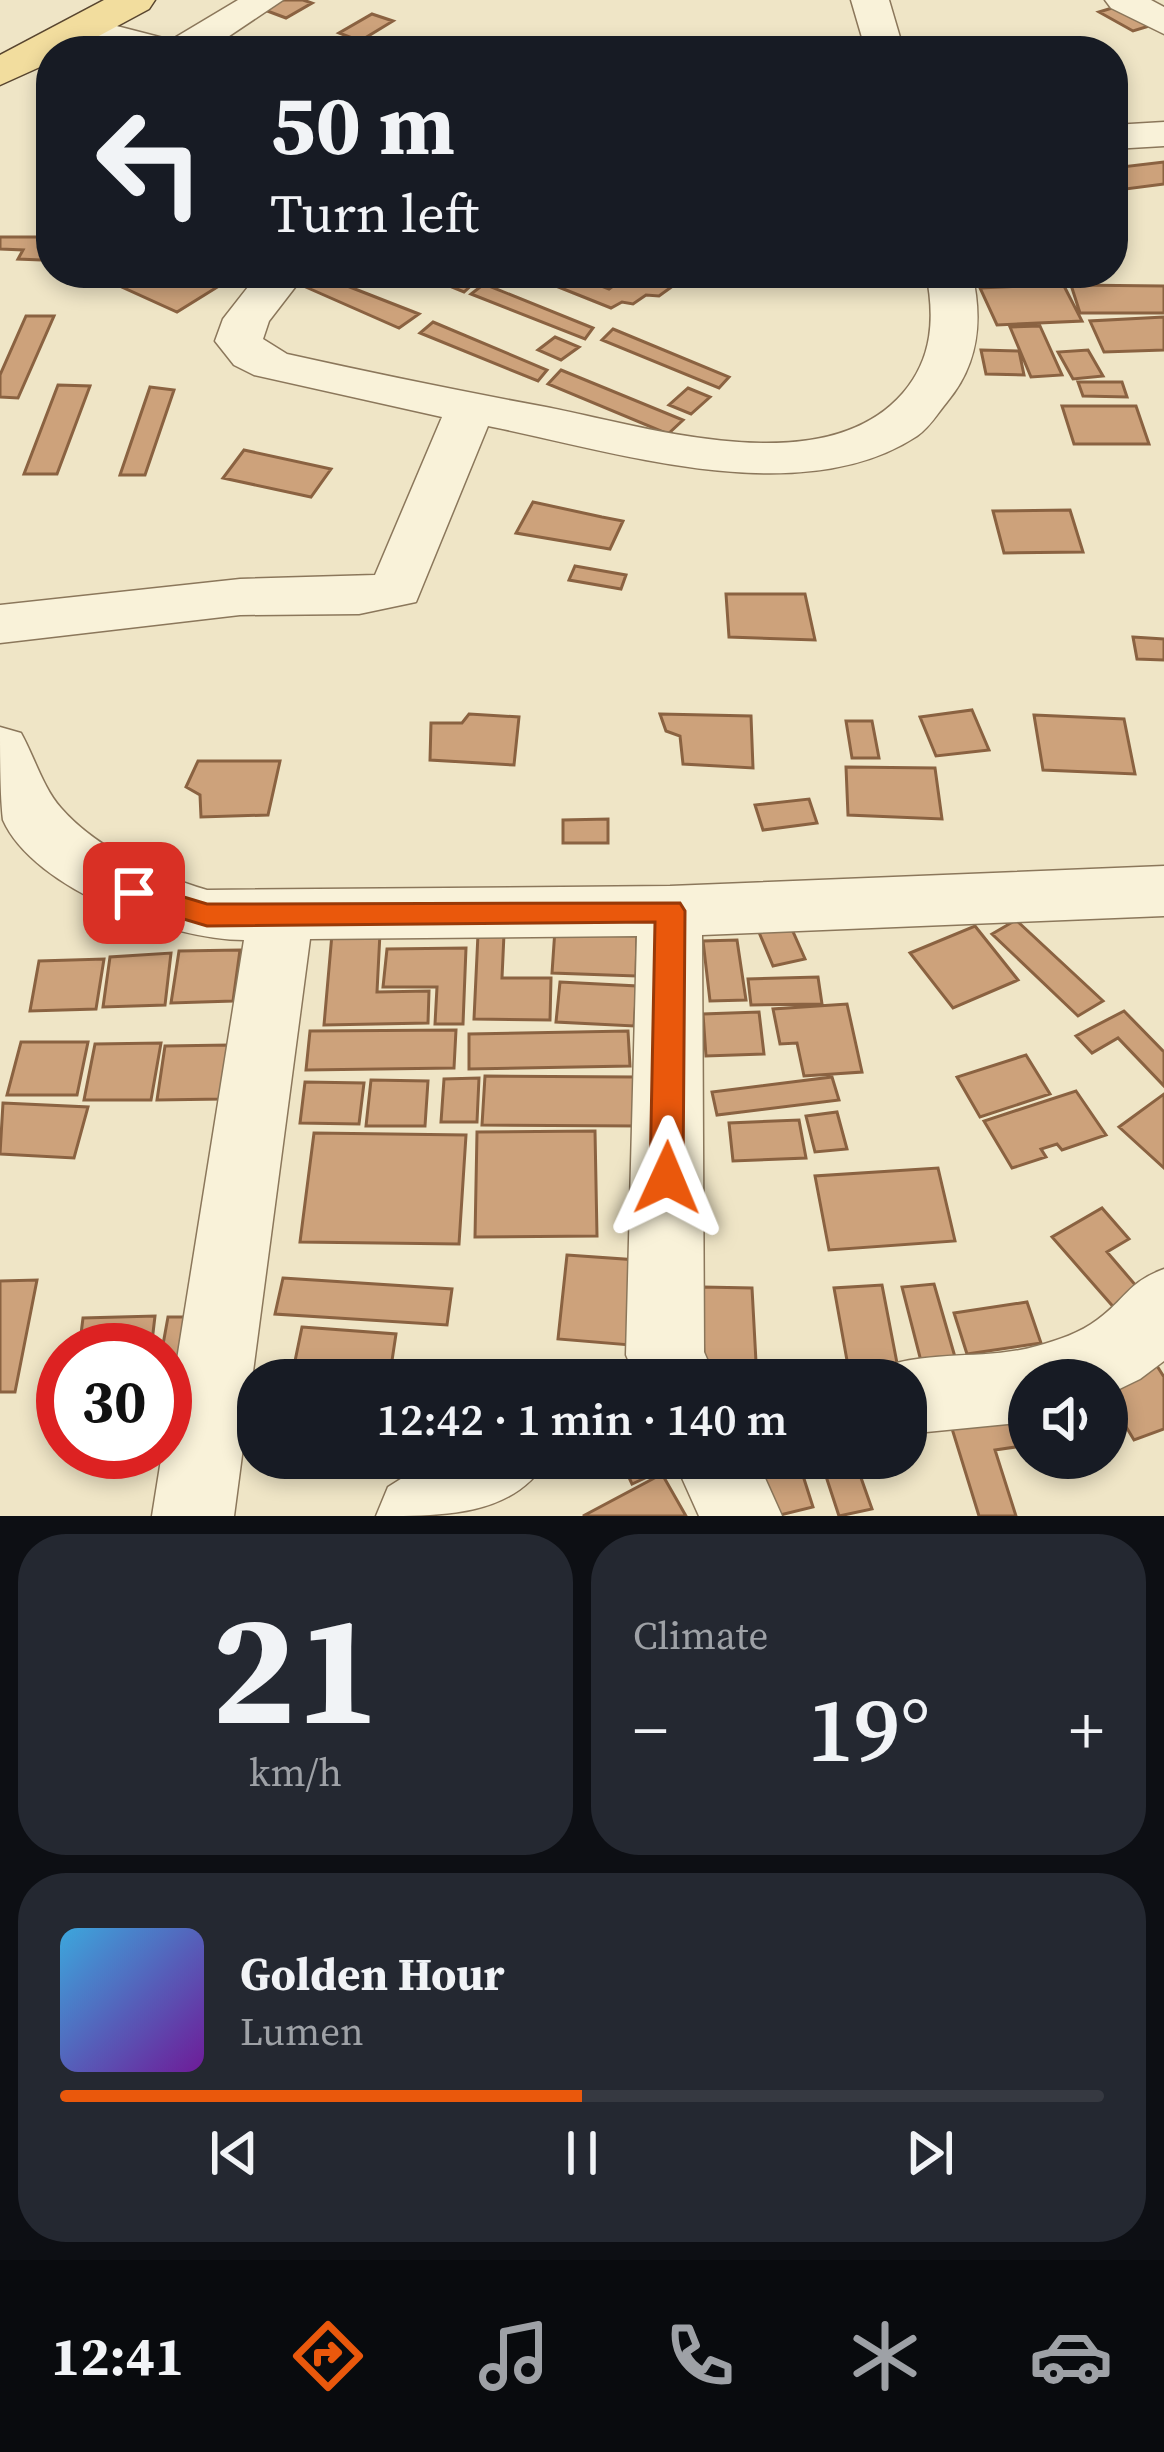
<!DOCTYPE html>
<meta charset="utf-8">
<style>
:root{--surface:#171b24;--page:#242831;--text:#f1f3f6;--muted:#9ea1a6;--line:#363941;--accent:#ea580c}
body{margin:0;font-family:"Source Serif 4",serif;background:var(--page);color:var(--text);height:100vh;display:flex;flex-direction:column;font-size:45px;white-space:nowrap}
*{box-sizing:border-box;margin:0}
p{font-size:39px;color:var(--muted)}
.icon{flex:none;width:66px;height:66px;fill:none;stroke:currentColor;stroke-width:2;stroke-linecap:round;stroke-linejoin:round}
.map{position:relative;height:1516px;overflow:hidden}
.panel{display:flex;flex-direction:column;gap:18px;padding:18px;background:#0d0f14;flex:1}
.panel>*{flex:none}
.hud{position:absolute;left:36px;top:36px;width:1092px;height:252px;border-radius:48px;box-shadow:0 6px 18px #0003;background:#171b24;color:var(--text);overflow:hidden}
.controls{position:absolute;left:1008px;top:1359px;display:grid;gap:24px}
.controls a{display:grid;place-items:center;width:120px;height:120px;border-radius:50%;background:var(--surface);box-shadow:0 6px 18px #0003;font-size:60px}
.speed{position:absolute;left:36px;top:1323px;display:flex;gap:24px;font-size:60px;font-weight:700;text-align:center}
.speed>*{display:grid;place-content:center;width:156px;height:156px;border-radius:50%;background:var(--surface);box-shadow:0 6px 18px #0003;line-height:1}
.speed .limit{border:18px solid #d22;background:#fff;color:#111}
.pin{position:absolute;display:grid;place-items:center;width:102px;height:102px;color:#fff;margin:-51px;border-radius:24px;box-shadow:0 6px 18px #0006}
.me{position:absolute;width:132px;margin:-66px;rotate:1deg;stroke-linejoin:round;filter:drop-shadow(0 0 9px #0008)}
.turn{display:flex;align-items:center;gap:42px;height:252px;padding:0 36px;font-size:54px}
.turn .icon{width:156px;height:156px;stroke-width:2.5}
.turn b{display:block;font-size:84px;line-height:102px}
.big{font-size:90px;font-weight:600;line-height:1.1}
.panel .widget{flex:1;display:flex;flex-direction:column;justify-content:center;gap:18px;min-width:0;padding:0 42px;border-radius:48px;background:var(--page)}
.panel .dial{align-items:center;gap:0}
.dial b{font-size:156px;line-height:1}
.song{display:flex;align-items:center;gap:36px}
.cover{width:144px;height:144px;border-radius:18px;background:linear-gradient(135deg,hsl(200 70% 55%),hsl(280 70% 35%))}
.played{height:12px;border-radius:6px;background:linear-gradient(90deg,var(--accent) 50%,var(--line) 50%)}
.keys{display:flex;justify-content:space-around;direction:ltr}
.heat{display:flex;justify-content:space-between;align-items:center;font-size:66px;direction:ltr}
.panel .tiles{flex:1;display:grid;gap:18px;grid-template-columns:1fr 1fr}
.widget:last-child{grid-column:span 2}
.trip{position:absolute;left:237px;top:1359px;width:690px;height:120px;border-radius:48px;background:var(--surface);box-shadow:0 6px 18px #0003;font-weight:600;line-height:120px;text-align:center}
.dock{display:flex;height:192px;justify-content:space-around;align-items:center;background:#090b0e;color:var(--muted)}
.dock .icon{width:84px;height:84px}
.dock .on{color:var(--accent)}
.dock b{font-size:54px;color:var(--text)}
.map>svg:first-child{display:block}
.building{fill:#cda27b;stroke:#8a6241;stroke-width:3}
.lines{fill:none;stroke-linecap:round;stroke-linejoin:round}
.minor-casing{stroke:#8b775b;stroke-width:3}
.major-casing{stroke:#58452f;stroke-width:3}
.minor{fill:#f9f2d9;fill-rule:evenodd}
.major{fill:#f2dd9e;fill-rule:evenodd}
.route{fill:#ea580c;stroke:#983908;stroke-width:3}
</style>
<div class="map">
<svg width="1164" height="1516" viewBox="0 0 1164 1516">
<rect width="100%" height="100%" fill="#efe5c6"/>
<path class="building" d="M 280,0 L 303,0 L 312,3 L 286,18 L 262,9 Z
M 1125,4 L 1159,23 L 1133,31 L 1099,12 Z
M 372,14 L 393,21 L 360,41 L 339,33 Z
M 1164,162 L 1164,184 L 1118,190 L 1113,184 L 1113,168 Z
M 0,237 L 51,237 L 51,239 L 41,260 L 18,259 L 23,250 L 0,249 Z
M 146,273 L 209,273 L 227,281 L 177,312 L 122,287 Z
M 314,273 L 419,314 L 399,328 L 299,284 Z
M 418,273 L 457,273 L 476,281 L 464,292 Z
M 568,273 L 609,289 L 631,273 L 688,275 L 659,296 L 646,295 L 633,304 L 622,302 L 611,308 L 526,274 Z
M 484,284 L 593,328 L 585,339 L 471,294 Z
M 1063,284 L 1082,321 L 997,325 L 980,288 Z
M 1071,285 L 1164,286 L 1164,313 L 1080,313 Z
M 26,316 L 54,316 L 18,398 L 0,397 L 0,375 Z
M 1164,317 L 1164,350 L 1104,352 L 1090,321 Z
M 433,322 L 547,370 L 538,381 L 420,333 Z
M 1040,326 L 1062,375 L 1031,377 L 1010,327 Z
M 613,329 L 729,377 L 719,388 L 602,340 Z
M 555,337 L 579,347 L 561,360 L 538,350 Z
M 981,350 L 1019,351 L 1024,375 L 986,374 Z
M 1088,350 L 1103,376 L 1073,379 L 1058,352 Z
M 561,370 L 683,420 L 668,434 L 548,384 Z
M 1078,382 L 1122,382 L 1127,397 L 1083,396 Z
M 58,385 L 90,386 L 57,474 L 24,474 Z
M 150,387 L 174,390 L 145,475 L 120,475 Z
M 688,388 L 710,397 L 691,414 L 669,405 Z
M 1062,406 L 1136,406 L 1149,444 L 1074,444 Z
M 244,450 L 331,469 L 311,497 L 223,478 Z
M 533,502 L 602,517 L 623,521 L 610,549 L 516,533 Z
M 1070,510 L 1083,552 L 1004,553 L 993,511 Z
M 575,566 L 626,575 L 621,589 L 569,580 Z
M 726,594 L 805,594 L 815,640 L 729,637 Z
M 1133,637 L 1164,639 L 1164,660 L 1137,659 Z
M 972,710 L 989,750 L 936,756 L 920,717 Z
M 469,714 L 519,717 L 514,765 L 430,760 L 431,723 L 462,723 Z
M 660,714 L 751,716 L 753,768 L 683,764 L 680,736 L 666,731 Z
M 1034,715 L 1124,719 L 1135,774 L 1043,770 Z
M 846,721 L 872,721 L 879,758 L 852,758 Z
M 198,761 L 280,761 L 268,815 L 201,817 L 200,795 L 186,787 Z
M 846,767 L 935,768 L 942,819 L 848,815 Z
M 809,799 L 817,823 L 763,830 L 755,805 Z
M 608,819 L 608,843 L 563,843 L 563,820 Z
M 787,918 L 805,959 L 773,966 L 756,925 Z
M 1016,920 L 1103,1001 L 1078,1016 L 992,934 Z
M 975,926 L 1018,980 L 953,1008 L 910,953 Z
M 555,929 L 637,931 L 636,976 L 552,973 Z
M 380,933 L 377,992 L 429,991 L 428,1023 L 324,1025 L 332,934 Z
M 478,934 L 504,934 L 502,978 L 551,978 L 550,1020 L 474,1019 Z
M 737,940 L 746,1000 L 710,1001 L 703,941 Z
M 466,948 L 463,1024 L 435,1024 L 437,987 L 383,987 L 387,949 Z
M 240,950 L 233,1001 L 171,1003 L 179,951 Z
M 171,953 L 165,1005 L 103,1007 L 110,957 Z
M 104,959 L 96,1009 L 30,1011 L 39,961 Z
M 818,977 L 822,1004 L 751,1005 L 748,979 Z
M 560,982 L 637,986 L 634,1026 L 556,1022 Z
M 847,1004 L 862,1072 L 804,1076 L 797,1043 L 780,1044 L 773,1009 Z
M 1124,1011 L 1164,1052 L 1164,1086 L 1118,1038 L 1092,1053 L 1076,1036 Z
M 759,1012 L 764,1054 L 706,1056 L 703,1014 Z
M 456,1030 L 454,1068 L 306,1070 L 310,1031 Z
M 628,1031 L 630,1066 L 469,1069 L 469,1034 Z
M 21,1042 L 88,1042 L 77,1095 L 7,1095 Z
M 161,1043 L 151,1100 L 84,1100 L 95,1044 Z
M 229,1045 L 222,1099 L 157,1100 L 165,1046 Z
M 1026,1055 L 1050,1094 L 980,1117 L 957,1077 Z
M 485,1076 L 636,1077 L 637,1126 L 482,1125 Z
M 832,1077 L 839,1100 L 717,1115 L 712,1092 Z
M 479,1078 L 477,1122 L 441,1122 L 444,1079 Z
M 371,1080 L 428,1081 L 425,1126 L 366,1126 Z
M 305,1082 L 364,1083 L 359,1124 L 300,1123 Z
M 1076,1091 L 1106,1135 L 1062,1150 L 1057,1144 L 1041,1149 L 1046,1157 L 1012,1168 L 984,1121 Z
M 1164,1094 L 1164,1168 L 1119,1127 Z
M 3,1103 L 88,1107 L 74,1158 L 0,1154 Z
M 837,1112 L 847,1149 L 815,1152 L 806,1116 Z
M 799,1120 L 806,1158 L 733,1161 L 729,1123 Z
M 595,1131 L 597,1236 L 475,1237 L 477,1132 Z
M 314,1133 L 466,1135 L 459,1244 L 300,1242 Z
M 938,1168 L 955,1241 L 829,1250 L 815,1176 Z
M 1102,1208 L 1129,1239 L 1107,1252 L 1144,1295 L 1117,1311 L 1052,1237 Z
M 567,1255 L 637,1260 L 630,1345 L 558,1339 Z
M 283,1278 L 452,1289 L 447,1325 L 275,1314 Z
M 37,1280 L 15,1392 L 0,1392 L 0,1281 Z
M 934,1284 L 955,1357 L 921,1361 L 902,1287 Z
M 882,1285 L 897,1363 L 848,1366 L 834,1288 Z
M 702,1287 L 752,1288 L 756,1362 L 704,1361 Z
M 1027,1302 L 1041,1343 L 967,1354 L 954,1313 Z
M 155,1316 L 151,1350 L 79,1350 L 83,1318 Z
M 168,1317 L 205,1317 L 192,1404 L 165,1404 L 162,1350 Z
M 302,1327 L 396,1334 L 390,1374 L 294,1366 Z
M 1152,1358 L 1164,1377 L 1164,1429 L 1134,1440 L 1107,1395 L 1107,1380 L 1098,1380 Z
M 1017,1408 L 1029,1445 L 995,1450 L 1016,1516 L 979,1516 L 949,1419 Z
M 267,1458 L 425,1458 L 424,1466 Z
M 620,1458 L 688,1458 L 632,1484 Z
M 757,1458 L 805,1458 L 798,1460 L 813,1507 L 776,1516 Z
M 820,1458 L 854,1458 L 872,1509 L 839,1516 Z
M 662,1474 L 686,1516 L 583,1516 Z"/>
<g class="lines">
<g class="minor-casing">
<path id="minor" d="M 238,0 L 283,0 L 207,51 L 125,51 L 91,42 L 86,34 L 91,26 L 105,23 L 171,40 Z
M 851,0 L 889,0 L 904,51 L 866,51 Z
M 1105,0 L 1151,0 L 1164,7 L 1164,34 L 1111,8 Z
M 1164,122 L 1164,146 L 1113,149 L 1113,125 Z
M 259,273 L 306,273 L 269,321 L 263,339 L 287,354 C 373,373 459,391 546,407 C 648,427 824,484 903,393 C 933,358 935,317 926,273 L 972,273 C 983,320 979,364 947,402 C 938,413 929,428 917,436 C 800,513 614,451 488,426 L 416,602 L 359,614 L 240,615 L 0,643 L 0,605 L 240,579 L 375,575 L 442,417 L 254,375 L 234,365 L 215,341 L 223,319 Z
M 0,727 L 21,733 C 34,756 43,788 61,808 C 98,850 154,874 207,890 L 670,886 L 1164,866 L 1164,916 L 702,935 L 704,1352 L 716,1380 L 637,1380 L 626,1355 L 637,936 L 310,939 L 234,1516 L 152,1516 L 244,940 C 173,940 34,890 3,820 C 0,795 0,753 0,727 Z
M 1164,1269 L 1164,1361 L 1140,1379 L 1107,1395 L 1107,1380 L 1029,1380 L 1029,1422 L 906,1434 L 906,1380 L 873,1380 L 878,1369 C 929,1349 985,1361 1037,1346 C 1058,1340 1080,1333 1097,1320 C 1126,1299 1128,1282 1164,1269 Z
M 434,1458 L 548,1458 C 515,1516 445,1516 376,1516 L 388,1487 Z
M 673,1458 L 756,1458 L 782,1516 L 699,1516 Z"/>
</g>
<g class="major-casing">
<path id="major" d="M 104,0 L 155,0 L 149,9 L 71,51 L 51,51 L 51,62 L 0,85 L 0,55 Z"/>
</g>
<use href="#minor" class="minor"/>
<use href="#major" class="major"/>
</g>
<path class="route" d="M 134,882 L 207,904 L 680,903 L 685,911 L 683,1178 L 679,1188 L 667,1192 L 655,1188 L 650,1178 L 655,922 L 207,926 L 123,901 L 119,893 L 123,885 Z"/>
</svg>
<div class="controls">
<a><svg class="icon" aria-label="sound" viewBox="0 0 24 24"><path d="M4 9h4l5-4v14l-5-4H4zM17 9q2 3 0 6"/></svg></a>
</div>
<div class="speed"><div class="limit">30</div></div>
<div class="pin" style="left:134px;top:893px;background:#d93025"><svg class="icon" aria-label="arrive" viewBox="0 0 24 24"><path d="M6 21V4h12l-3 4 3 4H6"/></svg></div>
<svg class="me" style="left:667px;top:1178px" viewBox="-20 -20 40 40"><path d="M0-17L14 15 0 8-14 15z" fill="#ea580c" stroke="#fff" stroke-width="4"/></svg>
<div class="trip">12:42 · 1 min · 140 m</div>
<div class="hud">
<div class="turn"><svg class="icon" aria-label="left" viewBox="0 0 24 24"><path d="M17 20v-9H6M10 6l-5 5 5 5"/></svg><div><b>50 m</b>Turn left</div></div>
</div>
</div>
<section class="panel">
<div class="tiles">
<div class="widget dial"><b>21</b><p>km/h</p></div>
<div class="widget"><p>Climate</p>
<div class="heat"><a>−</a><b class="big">19°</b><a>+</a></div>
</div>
<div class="widget">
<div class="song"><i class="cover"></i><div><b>Golden Hour</b><p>Lumen</p></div></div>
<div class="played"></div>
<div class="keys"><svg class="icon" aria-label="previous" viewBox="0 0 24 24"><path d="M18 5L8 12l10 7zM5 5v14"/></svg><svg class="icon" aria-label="pause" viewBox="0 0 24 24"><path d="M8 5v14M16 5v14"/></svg><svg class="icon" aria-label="next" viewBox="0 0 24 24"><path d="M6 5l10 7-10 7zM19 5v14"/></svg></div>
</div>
</div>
</section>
<nav class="dock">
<b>12:41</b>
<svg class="icon on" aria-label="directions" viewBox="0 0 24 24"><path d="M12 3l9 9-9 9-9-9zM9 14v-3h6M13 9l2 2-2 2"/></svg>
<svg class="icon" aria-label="music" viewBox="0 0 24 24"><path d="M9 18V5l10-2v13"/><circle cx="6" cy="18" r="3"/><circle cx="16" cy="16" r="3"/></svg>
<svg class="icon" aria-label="phone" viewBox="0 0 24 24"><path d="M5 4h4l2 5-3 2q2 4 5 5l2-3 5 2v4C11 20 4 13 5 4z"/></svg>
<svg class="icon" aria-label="climate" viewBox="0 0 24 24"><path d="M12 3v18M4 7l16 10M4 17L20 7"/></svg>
<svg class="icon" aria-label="car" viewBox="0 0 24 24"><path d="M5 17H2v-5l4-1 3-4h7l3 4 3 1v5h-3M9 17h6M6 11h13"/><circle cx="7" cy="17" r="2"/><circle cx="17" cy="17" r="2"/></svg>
</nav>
